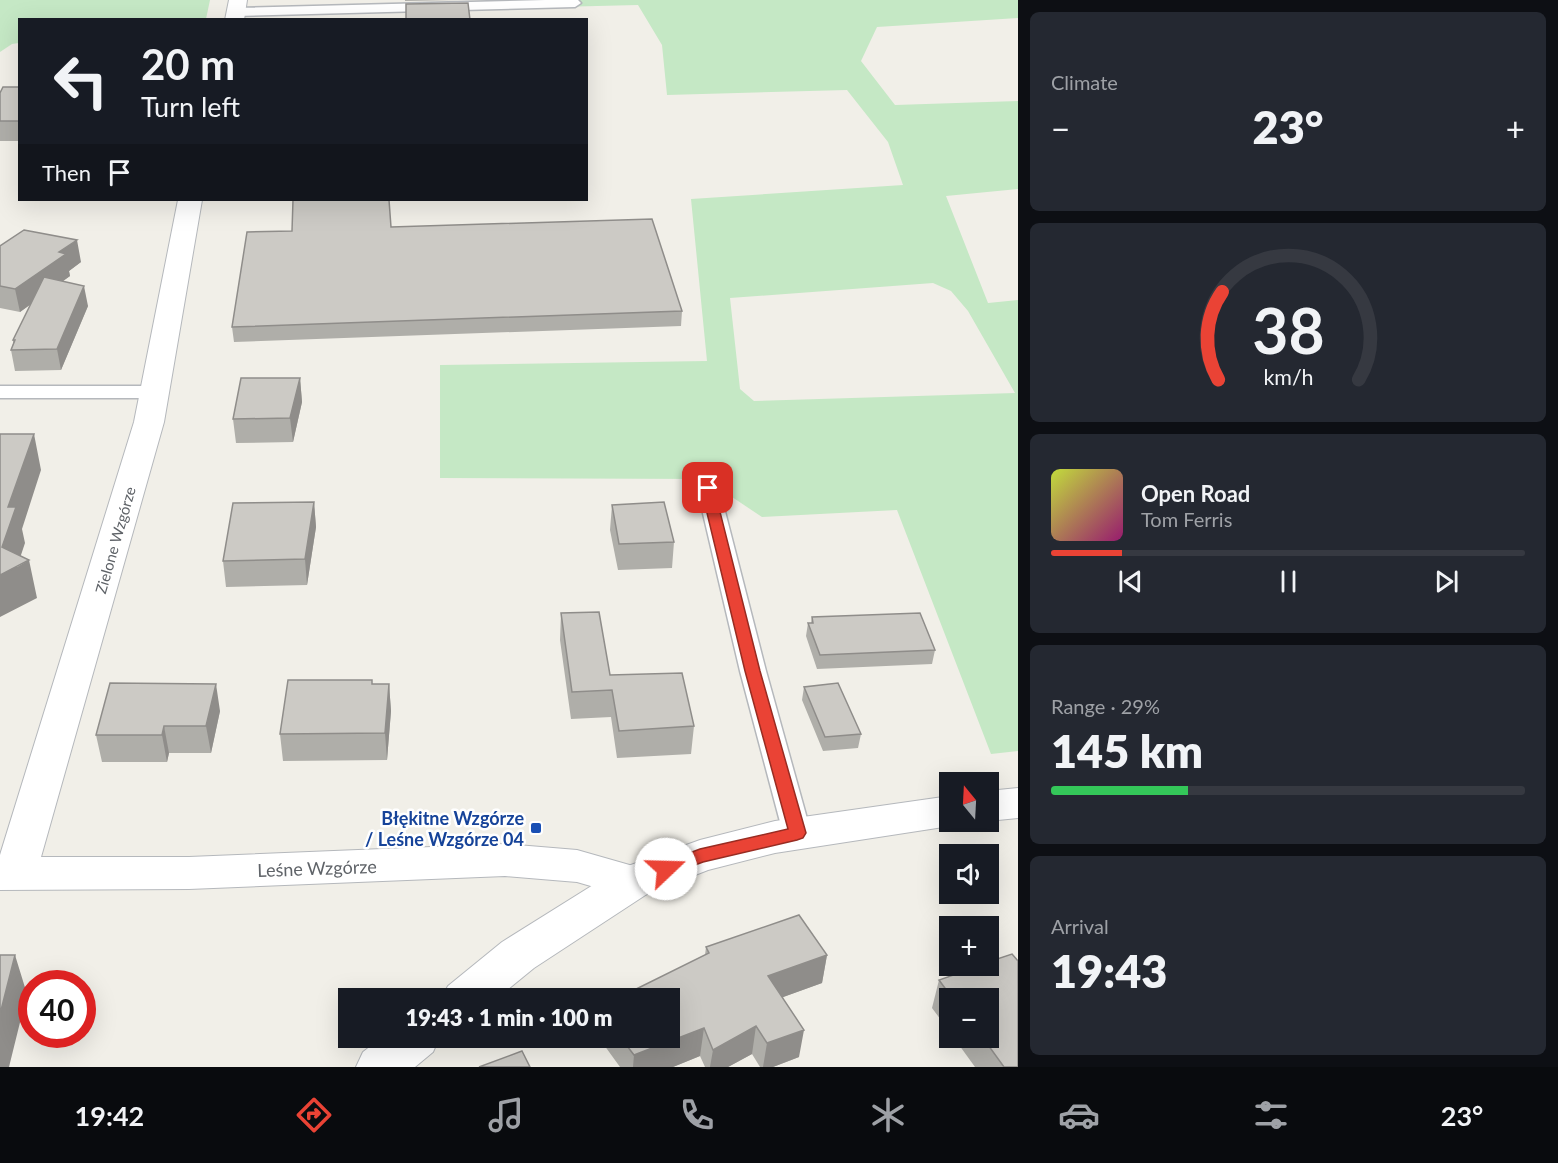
<!DOCTYPE html>
<meta charset="utf-8">
<style>
:root{--surface:#171b24;--page:#242831;--text:#f1f3f6;--muted:#9ea1a6;--line:#363941;--accent:#ea4335}
body{margin:0;font-family:Lato,sans-serif;background:var(--page);color:var(--text);height:100vh;display:flex;flex-direction:column;font-size:22px;white-space:nowrap}
*{box-sizing:border-box;margin:0}
p{font-size:20px;color:var(--muted)}
.icon{flex:none;width:33px;height:33px;fill:none;stroke:currentColor;stroke-width:2;stroke-linecap:round;stroke-linejoin:round}
.map{position:relative;flex:1;overflow:hidden}
.side{display:flex;flex-direction:column;gap:12px;padding:12px;background:#0d0f14;width:540px}
.side>*{flex:none}
.guide{position:absolute;left:18px;top:18px;width:570px;height:183px;border-radius:0px;box-shadow:0 6px 24px #0002;background:#171b24;color:var(--text);overflow:hidden}
.needle{width:39px;rotate:342deg}
.fabs{position:absolute;left:939px;top:772px;display:grid;gap:12px}
.fabs a{display:grid;place-items:center;width:60px;height:60px;border-radius:0px;background:var(--surface);box-shadow:0 6px 24px #0002;font-size:30px}
.speed{position:absolute;left:18px;top:970px;display:flex;gap:12px;font-size:30px;font-weight:700;text-align:center}
.speed>*{display:grid;place-content:center;width:78px;height:78px;border-radius:50%;background:var(--surface);box-shadow:0 6px 24px #0002;line-height:1}
.speed .limit{border:9px solid #d22;background:#fff;color:#111}
.pin{position:absolute;display:grid;place-items:center;width:51px;height:51px;color:#fff;margin:-26px;border-radius:12px;box-shadow:0 3px 9px #0006}
.me{position:absolute;width:66px;margin:-33px;rotate:69deg;stroke-linejoin:round;filter:drop-shadow(0 0 4px #0008)}
.turn{display:flex;align-items:center;gap:21px;height:126px;padding:0 24px;font-size:27px}
.turn .icon{width:78px;height:78px;stroke-width:2.5}
.turn b{display:block;font-size:42px;line-height:51px}
.then{display:flex;align-items:center;height:57px;padding:0 24px;background:#0003;gap:12px;font-size:22px}
.big{font-size:45px;font-weight:800;line-height:1.1}
.side .card{flex:1;display:flex;flex-direction:column;justify-content:center;gap:9px;min-width:0;padding:0 21px;border-radius:9px;background:var(--page)}
.side .dial{align-items:center;gap:0}
.dial svg{height:156px;overflow:visible;fill:none;stroke:var(--line);stroke-width:7;stroke-linecap:round;text-anchor:middle}
.dial text{fill:var(--text);stroke:none}
.song{display:flex;align-items:center;gap:18px}
.cover{width:72px;height:72px;border-radius:9px;background:linear-gradient(135deg,hsl(70 70% 55%),hsl(320 70% 35%))}
.played{height:6px;border-radius:3px;background:linear-gradient(90deg,var(--accent) 15%,var(--line) 15%)}
.keys{display:flex;justify-content:space-around;direction:ltr}
.heat{display:flex;justify-content:space-between;align-items:center;font-size:33px;direction:ltr}
.charge{height:9px;border-radius:4px;background:linear-gradient(90deg,#34c759 29%,var(--line) 0)}
.trip{position:absolute;left:338px;top:988px;width:342px;height:60px;border-radius:0px;background:var(--surface);box-shadow:0 6px 24px #0002;font-weight:800;line-height:60px;text-align:center}
.tab-bar{display:flex;height:96px;justify-content:space-around;align-items:center;background:#090b0e;color:var(--muted)}
.tab-bar .icon{width:42px;height:42px}
.tab-bar .current{color:var(--accent)}
.tab-bar b{font-size:27px;color:var(--text)}
main{display:flex;flex:1;min-height:0}
.map>svg:first-child{display:block}
.green{fill:#c5e8c5;fill-rule:evenodd}
.lines{fill:none;stroke-linecap:round;stroke-linejoin:round}
.service-casing{stroke:#b5b8bc;stroke-width:3}
.minor-casing{stroke:#b5b8bc;stroke-width:2}
.tertiary-casing{stroke:#b5b8bc;stroke-width:2}
.service{fill:#fff;fill-rule:evenodd}
.minor{fill:#fff;fill-rule:evenodd}
.tertiary{fill:#fff;fill-rule:evenodd}
.wall{fill:#afaea9}
.shaded-wall{fill:#8f8d8a}
.building{fill:#cccac5;stroke:#8f8d8a;stroke-width:1.5}
.route{fill:#ea4335;stroke:#982c22;stroke-width:1.5}
.transit-dot{fill:#1a4fb4;stroke:#fff;stroke-width:2}
.labels{text-anchor:middle;dominant-baseline:central;stroke-width:5;stroke-linejoin:round;paint-order:stroke}
.street-label{font-size:15px;fill:#5f6368;stroke:#fff}
.near-transit-label{font-size:18px;font-weight:bold;fill:#164399;stroke:#fff;text-anchor:end}
.near-street-label{font-size:18px;fill:#5f6368;stroke:#fff}
</style>
<main>
<div class="map">
<svg width="1018" height="1067" viewBox="0 0 1018 1067">
<rect width="100%" height="100%" fill="#f1efe8"/>
<path class="green" d="M 0,0 L 210,0 L 206,19 L 20,20 L 19,43 L 12,44 L 0,52 Z
M 514,0 L 1018,0 L 1018,18 L 877,27 L 861,61 L 895,105 L 1018,101 L 1018,189 L 946,196 L 988,303 L 1018,300 L 1018,751 L 991,754 L 897,510 L 762,517 L 705,479 L 440,478 L 440,365 L 707,361 L 691,199 L 903,185 L 888,142 L 847,90 L 667,95 L 662,45 L 638,5 L 516,8 ZM 933,283 L 951,291 L 968,311 L 1015,393 L 754,401 L 740,389 L 730,298 Z"/>
<g class="lines">
<g class="service-casing">
<path id="service" d="M 545,0 L 578,0 L 581,3 L 575,7 L 236,16 L 230,12 L 236,8 Z
M 0,386 L 155,386 L 162,388 L 165,392 L 162,396 L 155,398 L 0,398 Z
M 708,482 L 716,483 L 719,488 L 766,671 L 811,833 L 807,840 L 797,844 L 787,840 L 783,833 L 740,671 L 697,488 L 700,483 Z"/>
</g>
<g class="minor-casing">
<path id="minor" d="M 229,0 L 247,0 L 244,20 L 225,20 Z
M 178,200 L 202,200 L 164,422 L 41,857 L 189,857 L 505,844 L 577,850 L 647,870 L 653,882 L 647,894 L 632,898 L 577,882 L 505,876 L 189,889 L 0,890 L 0,855 L 134,422 Z"/>
</g>
<g class="tertiary-casing">
<path id="tertiary" d="M 1018,788 L 1018,818 L 988,821 L 988,791 Z
M 950,796 L 950,822 L 963,822 L 950,826 L 775,853 L 708,870 L 647,894 L 534,968 L 496,999 L 441,999 L 448,986 L 502,942 L 617,870 L 700,840 L 775,821 Z
M 381,1038 L 439,1038 L 433,1052 L 415,1067 L 356,1067 L 363,1052 Z"/>
</g>
<use href="#service" class="service"/>
<use href="#minor" class="minor"/>
<use href="#tertiary" class="tertiary"/>
</g>
<path class="wall" d="M 405,0 L 458,0 L 405,1 Z
M 20,87 L 20,141 L 0,141 L 0,93 Z
M 391,227 L 682,311 L 681,326 L 234,342 L 232,327 Z
M 0,246 L 81,262 L 69,271 L 70,276 L 63,281 L 88,306 L 61,370 L 15,371 L 11,350 L 13,344 L 13,340 L 31,304 L 20,312 L 0,308 Z
M 300,378 L 302,402 L 293,442 L 236,443 L 233,419 Z
M 314,502 L 316,527 L 307,585 L 226,587 L 223,561 Z
M 612,505 L 674,542 L 672,568 L 618,570 L 610,530 Z
M 561,613 L 610,675 L 694,726 L 691,754 L 617,758 L 611,717 L 571,719 L 560,640 Z
M 812,617 L 935,650 L 932,664 L 817,669 L 806,636 L 808,623 L 811,623 Z
M 372,684 L 389,684 L 391,711 L 387,760 L 283,761 L 280,734 Z
M 804,687 L 861,734 L 858,748 L 823,751 L 802,700 Z
M 220,711 L 211,753 L 169,753 L 167,762 L 102,762 L 96,735 Z
M 706,947 L 827,955 L 822,983 L 783,997 L 799,1057 L 773,1067 L 760,1067 L 752,1054 L 728,1067 L 705,1067 L 700,1056 L 673,1067 L 620,1067 L 599,1038 L 669,1038 L 705,955 Z
M 1012,954 L 1018,961 L 1018,1067 L 975,1067 L 954,1038 L 988,1038 L 988,999 L 950,999 L 950,1032 L 932,1008 L 939,980 L 979,966 L 988,966 L 988,962 Z"/>
<path class="shaded-wall" d="M 77,240 L 81,262 L 69,271 L 70,276 L 20,312 L 15,289 L 59,252 Z
M 84,286 L 88,306 L 61,370 L 57,349 Z
M 300,378 L 302,402 L 293,442 L 290,418 Z
M 34,434 L 41,470 L 22,529 L 25,543 L 17,567 L 29,560 L 37,598 L 0,617 L 0,575 L 2,547 L 8,507 Z
M 314,502 L 316,527 L 307,585 L 305,559 Z
M 216,684 L 220,711 L 211,753 L 206,726 Z
M 389,684 L 391,711 L 387,760 L 385,733 Z
M 164,726 L 169,753 L 167,762 L 162,735 Z
M 15,955 L 27,994 L 9,1067 L 0,1067 L 0,1014 Z
M 827,955 L 822,983 L 764,1004 L 768,976 Z
M 756,1026 L 752,1054 L 728,1067 L 710,1067 L 713,1050 Z
M 704,1028 L 700,1056 L 673,1067 L 633,1067 L 634,1055 Z
M 804,1030 L 799,1057 L 773,1067 L 763,1067 L 767,1043 Z"/>
<path class="building" d="M 468,3 L 470,20 L 406,20 L 406,4 Z
M 3,87 L 20,87 L 20,121 L 0,121 L 0,93 Z
M 293,200 L 389,200 L 391,227 L 652,219 L 682,311 L 232,327 L 247,232 L 292,231 Z
M 24,230 L 77,240 L 59,252 L 66,254 L 15,289 L 0,286 L 0,246 Z
M 44,277 L 84,286 L 57,349 L 11,350 L 15,340 L 13,340 Z
M 241,378 L 300,378 L 290,418 L 233,419 Z
M 0,434 L 34,434 L 8,507 L 16,507 L 2,547 L 29,560 L 0,575 Z
M 314,502 L 305,559 L 223,561 L 233,503 Z
M 664,502 L 674,542 L 619,544 L 612,505 Z
M 599,612 L 610,675 L 682,673 L 694,726 L 619,731 L 612,690 L 572,692 L 561,613 Z
M 920,613 L 935,650 L 820,655 L 808,623 L 813,623 L 812,617 Z
M 288,680 L 372,680 L 372,684 L 389,684 L 385,733 L 280,734 Z
M 110,683 L 216,684 L 206,726 L 164,726 L 162,735 L 96,735 Z
M 838,683 L 861,734 L 825,737 L 804,687 Z
M 799,915 L 827,955 L 768,976 L 804,1030 L 767,1043 L 756,1026 L 713,1050 L 704,1028 L 634,1055 L 621,1038 L 669,1038 L 669,999 L 616,999 L 709,953 L 706,947 Z
M 1012,954 L 1018,961 L 1018,1067 L 1004,1067 L 983,1038 L 988,1038 L 988,999 L 953,999 L 939,980 L 979,966 L 988,966 L 988,962 Z
M 0,955 L 15,955 L 0,1014 Z
M 522,1051 L 530,1067 L 479,1067 Z"/>
<path class="route" d="M 708,484 L 714,488 L 760,671 L 806,833 L 803,838 L 797,840 L 703,862 L 666,876 L 660,874 L 657,869 L 660,864 L 700,849 L 788,829 L 745,671 L 701,488 Z"/>
<rect class="transit-dot" x="530" y="822" width="12" height="12" rx="3"/>
<g class="labels">
<g class="street-label">
<text transform="translate(115 540) rotate(-74)">Zielone Wzgórze</text>
</g>
<g class="near-transit-label">
<text x="524" y="818">Błękitne Wzgórze<tspan x="524" dy="21">/ Leśne Wzgórze 04</tspan></text>
</g>
<g class="near-street-label">
<text transform="translate(317 868) rotate(-2)">Leśne Wzgórze</text>
</g>
</g>
</svg>
<div class="fabs">
<a><svg class="needle" viewBox="-14 -14 28 28"><path d="M0-13l5 13h-10z" fill="#e53935"/><path d="M0 13l5-13h-10z" fill="#9ea1a6"/></svg></a>
<a><svg class="icon" aria-label="sound" viewBox="0 0 24 24"><path d="M4 9h4l5-4v14l-5-4H4zM17 9q2 3 0 6"/></svg></a>
<a>+</a>
<a>−</a>
</div>
<div class="speed"><div class="limit">40</div></div>
<div class="pin" style="left:708px;top:488px;background:#d93025"><svg class="icon" aria-label="arrive" viewBox="0 0 24 24"><path d="M6 21V4h12l-3 4 3 4H6"/></svg></div>
<svg class="me" style="left:666px;top:869px" viewBox="-20 -20 40 40"><circle r="19" fill="#fff"/><path d="M0-13L10 11 0 6-10 11z" fill="#ea4335"/></svg>
<div class="trip">19:43 · 1 min · 100 m</div>
<div class="guide">
<div class="turn"><svg class="icon" aria-label="left" viewBox="0 0 24 24"><path d="M17 20v-9H6M10 6l-5 5 5 5"/></svg><div><b>20 m</b>Turn left</div></div>
<div class="then">Then<svg class="icon" aria-label="arrive" viewBox="0 0 24 24"><path d="M6 21V4h12l-3 4 3 4H6"/></svg></div>
</div>
</div>
<section class="side">
<div class="card"><p>Climate</p>
<div class="heat"><a>−</a><b class="big">23°</b><a>+</a></div>
</div>
<div class="card dial"><svg viewBox="0 0 100 80">
<path d="M14 69A42 42 0 1 1 86 69"/>
<path d="M14 69A42 42 0 0 1 16 24" stroke="#ea4335"/>
<text x="50" y="56" font-size="32" font-weight="700">38</text>
<text x="50" y="72" font-size="11">km/h</text>
</svg></div>
<div class="card">
<div class="song"><i class="cover"></i><div><b>Open Road</b><p>Tom Ferris</p></div></div>
<div class="played"></div>
<div class="keys"><svg class="icon" aria-label="previous" viewBox="0 0 24 24"><path d="M18 5L8 12l10 7zM5 5v14"/></svg><svg class="icon" aria-label="pause" viewBox="0 0 24 24"><path d="M8 5v14M16 5v14"/></svg><svg class="icon" aria-label="next" viewBox="0 0 24 24"><path d="M6 5l10 7-10 7zM19 5v14"/></svg></div>
</div>
<div class="card"><p>Range · 29%</p><b class="big">145 km</b><div class="charge"></div></div>
<div class="card"><p>Arrival</p><b class="big">19:43</b></div>
</section>
</main>
<nav class="tab-bar">
<b>19:42</b>
<svg class="icon current" aria-label="directions" viewBox="0 0 24 24"><path d="M12 3l9 9-9 9-9-9zM9 14v-3h6M13 9l2 2-2 2"/></svg>
<svg class="icon" aria-label="music" viewBox="0 0 24 24"><path d="M9 18V5l10-2v13"/><circle cx="6" cy="18" r="3"/><circle cx="16" cy="16" r="3"/></svg>
<svg class="icon" aria-label="phone" viewBox="0 0 24 24"><path d="M5 4h4l2 5-3 2q2 4 5 5l2-3 5 2v4C11 20 4 13 5 4z"/></svg>
<svg class="icon" aria-label="climate" viewBox="0 0 24 24"><path d="M12 3v18M4 7l16 10M4 17L20 7"/></svg>
<svg class="icon" aria-label="car" viewBox="0 0 24 24"><path d="M5 17H2v-5l4-1 3-4h7l3 4 3 1v5h-3M9 17h6M6 11h13"/><circle cx="7" cy="17" r="2"/><circle cx="17" cy="17" r="2"/></svg>
<svg class="icon" aria-label="filters" viewBox="0 0 24 24"><path d="M4 7h16M4 17h16"/><circle cx="9" cy="7" r="2"/><circle cx="15" cy="17" r="2"/></svg>
<b>23°</b>
</nav>
